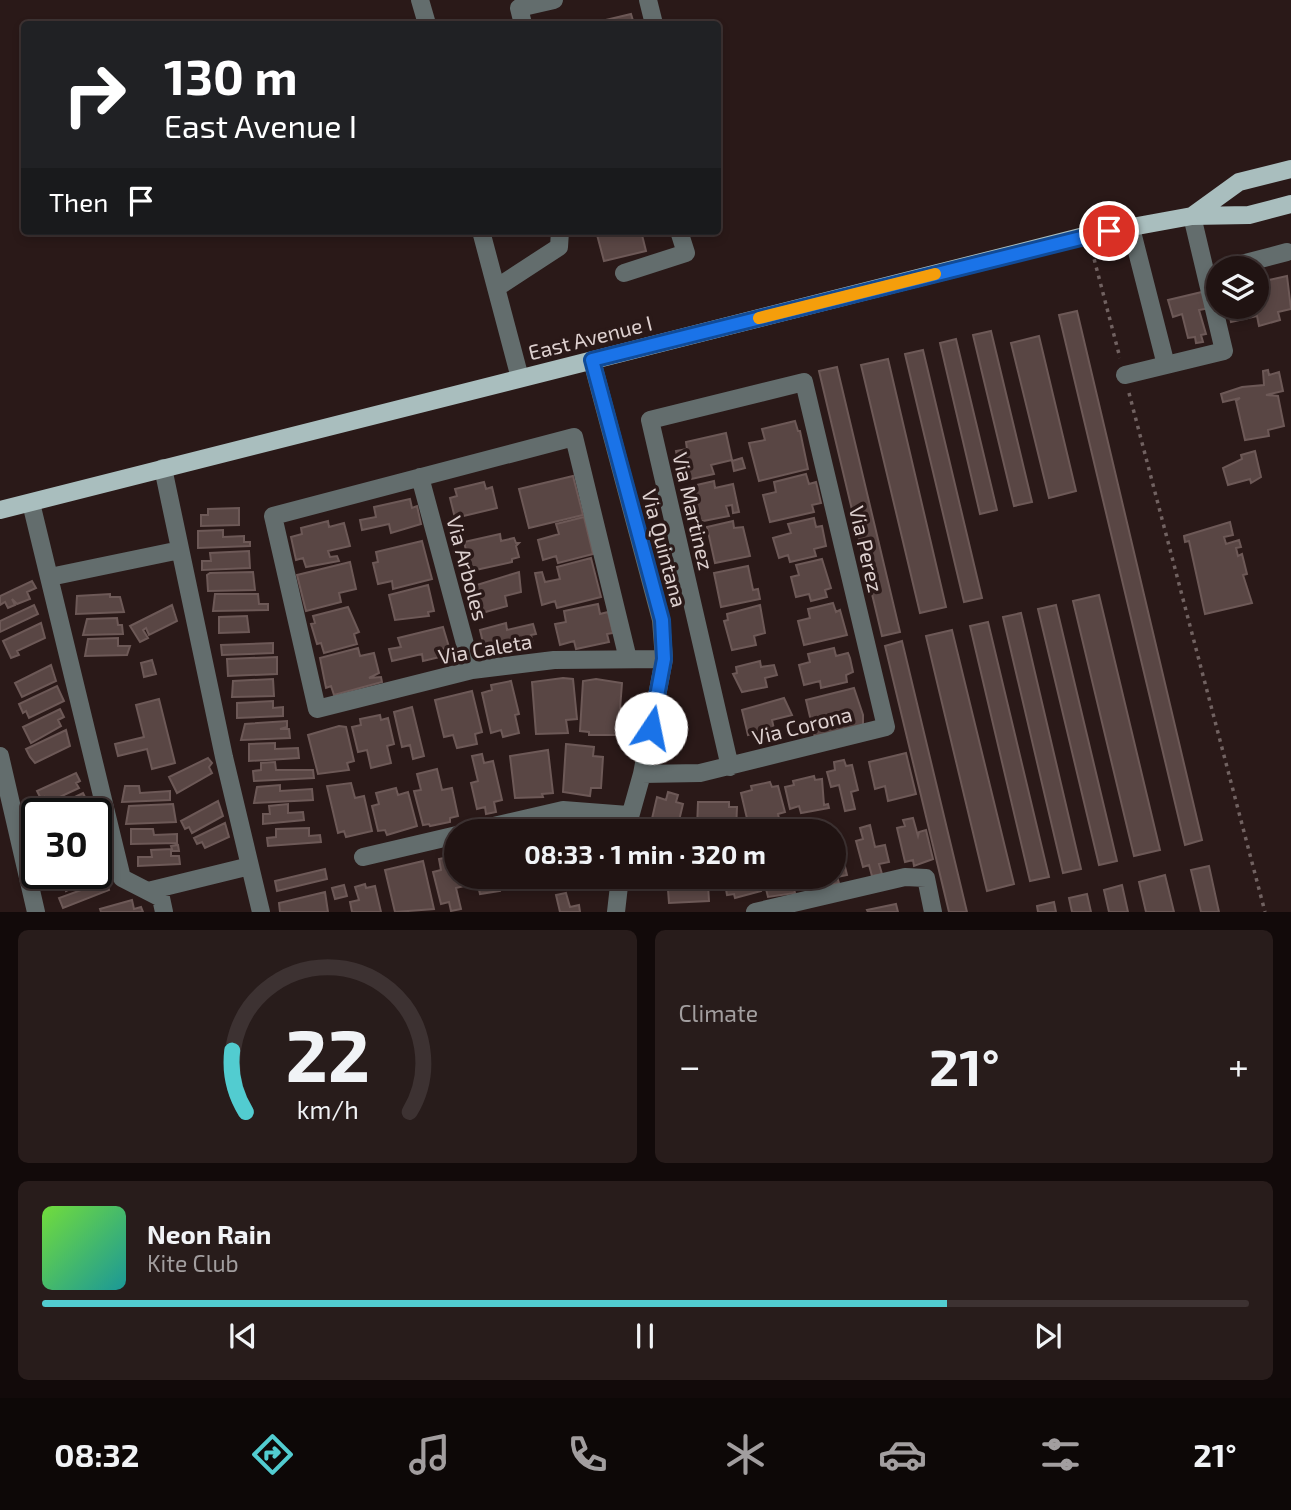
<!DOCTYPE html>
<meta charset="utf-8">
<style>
:root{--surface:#201312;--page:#281c1b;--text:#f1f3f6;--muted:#a29e9f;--line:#3d3232;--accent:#52ccd0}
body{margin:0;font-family:"Exo 2",sans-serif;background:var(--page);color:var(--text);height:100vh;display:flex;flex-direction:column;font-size:26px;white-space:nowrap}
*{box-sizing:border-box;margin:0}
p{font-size:23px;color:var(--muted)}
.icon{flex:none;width:38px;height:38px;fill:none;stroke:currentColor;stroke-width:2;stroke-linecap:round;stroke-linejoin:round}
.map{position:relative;height:912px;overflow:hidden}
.sheet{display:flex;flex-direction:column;gap:18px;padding:18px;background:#120a0a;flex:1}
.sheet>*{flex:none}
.banner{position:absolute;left:21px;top:21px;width:700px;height:214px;border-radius:7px;box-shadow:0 4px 10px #0003,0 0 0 2px var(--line);background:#202124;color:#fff;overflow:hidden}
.buttons{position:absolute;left:1206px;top:256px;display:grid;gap:14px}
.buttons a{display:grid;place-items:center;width:63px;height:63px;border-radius:50%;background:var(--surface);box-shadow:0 4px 10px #0003,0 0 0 2px var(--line);font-size:35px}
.speed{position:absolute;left:21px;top:798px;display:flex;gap:14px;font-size:35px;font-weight:700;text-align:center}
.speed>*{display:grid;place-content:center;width:91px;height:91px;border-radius:50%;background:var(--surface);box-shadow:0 4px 10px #0003,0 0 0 2px var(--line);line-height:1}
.speed .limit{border:4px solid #111;border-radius:10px;background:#fff;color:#111}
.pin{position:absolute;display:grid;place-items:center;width:60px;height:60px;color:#fff;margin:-30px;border:4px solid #fff;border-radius:50%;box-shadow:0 2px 7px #0007}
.me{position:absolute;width:77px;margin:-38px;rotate:11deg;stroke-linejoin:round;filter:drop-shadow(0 0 5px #0008)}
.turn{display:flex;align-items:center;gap:24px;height:147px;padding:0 28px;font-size:32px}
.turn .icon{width:91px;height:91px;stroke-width:2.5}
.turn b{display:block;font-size:49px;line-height:60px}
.then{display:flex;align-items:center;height:66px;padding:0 28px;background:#0003;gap:14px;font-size:26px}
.big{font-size:52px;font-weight:700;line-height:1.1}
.sheet .card{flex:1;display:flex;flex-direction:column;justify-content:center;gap:10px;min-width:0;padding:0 24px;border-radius:10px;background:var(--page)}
.sheet .dial{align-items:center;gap:0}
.dial svg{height:182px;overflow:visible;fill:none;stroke:var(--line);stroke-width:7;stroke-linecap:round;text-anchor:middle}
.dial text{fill:var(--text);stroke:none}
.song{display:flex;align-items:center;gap:21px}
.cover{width:84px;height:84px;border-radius:10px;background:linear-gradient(135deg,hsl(100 70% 55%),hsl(180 70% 35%))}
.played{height:7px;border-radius:4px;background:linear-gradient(90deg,var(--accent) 75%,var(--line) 75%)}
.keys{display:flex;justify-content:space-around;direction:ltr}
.heat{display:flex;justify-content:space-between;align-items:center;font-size:38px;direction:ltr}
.sheet .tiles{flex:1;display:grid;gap:18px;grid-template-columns:1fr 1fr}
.card:last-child{grid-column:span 2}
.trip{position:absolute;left:444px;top:819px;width:402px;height:70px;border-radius:35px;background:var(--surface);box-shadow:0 4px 10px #0003,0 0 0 2px var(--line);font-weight:700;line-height:70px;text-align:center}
.tab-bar{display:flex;height:112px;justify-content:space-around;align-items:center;background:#0d0807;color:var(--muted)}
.tab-bar .icon{width:49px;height:49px}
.tab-bar .current{color:var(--accent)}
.tab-bar b{font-size:32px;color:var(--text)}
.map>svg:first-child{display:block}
.building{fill:#594644;stroke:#6d5957;stroke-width:2}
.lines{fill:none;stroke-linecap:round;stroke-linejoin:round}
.path{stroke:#716261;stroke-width:3.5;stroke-dasharray:3.5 5;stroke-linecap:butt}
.minor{stroke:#636d6d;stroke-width:18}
.major{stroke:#a9bebe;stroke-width:18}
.route-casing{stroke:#114b97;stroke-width:18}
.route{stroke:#1a73e8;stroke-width:12}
.slow{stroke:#f59e0b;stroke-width:12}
.labels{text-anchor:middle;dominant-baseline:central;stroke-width:7;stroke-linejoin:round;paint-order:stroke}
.street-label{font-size:21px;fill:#ded1d0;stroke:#2a1918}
</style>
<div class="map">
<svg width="1291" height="912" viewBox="0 0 1291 912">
<rect width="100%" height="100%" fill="#2a1918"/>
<path class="building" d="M 631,14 L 634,24 L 589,24 Z
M 596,231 L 641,231 L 646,251 L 604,261 Z
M 1287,276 L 1291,309 L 1278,312 L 1280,320 L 1259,326 L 1257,316 L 1231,322 L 1228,306 L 1256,306 L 1256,283 Z
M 1206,291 L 1210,308 L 1199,310 L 1206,334 L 1201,335 L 1203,342 L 1196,343 L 1195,337 L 1188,338 L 1182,314 L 1173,317 L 1168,300 Z
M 1077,311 L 1202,840 L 1185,845 L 1059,315 Z
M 991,331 L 1032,502 L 1014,506 L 973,335 Z
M 1039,336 L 1076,491 L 1049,498 L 1011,343 Z
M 956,339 L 997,510 L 980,514 L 940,343 Z
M 923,350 L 982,598 L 964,602 L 905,354 Z
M 888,359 L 946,607 L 920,613 L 861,365 Z
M 837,367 L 900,632 L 882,636 L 819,371 Z
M 1268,370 L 1269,375 L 1279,372 L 1283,391 L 1266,395 L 1278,396 L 1284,426 L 1268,430 L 1269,436 L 1245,440 L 1236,401 L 1240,398 L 1223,402 L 1221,394 L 1242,387 L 1264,385 L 1263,371 Z
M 795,421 L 798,431 L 800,431 L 808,469 L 759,481 L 749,443 L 765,440 L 762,429 Z
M 726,433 L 732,460 L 711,465 L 714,474 L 682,481 L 676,451 L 687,449 L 686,442 Z
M 1255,451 L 1261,477 L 1251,483 L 1250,479 L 1228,485 L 1223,468 L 1242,459 L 1241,455 Z
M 742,458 L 745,468 L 734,471 L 732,461 Z
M 806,474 L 809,484 L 816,482 L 821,503 L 812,505 L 814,512 L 770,522 L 763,495 L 776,492 L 774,482 Z
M 573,476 L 583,515 L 529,528 L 519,489 Z
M 714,481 L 715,488 L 733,484 L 739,512 L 733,513 L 732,505 L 726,506 L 729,516 L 698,522 L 696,513 L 689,515 L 685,494 L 689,493 L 688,487 Z
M 484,482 L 486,489 L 492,487 L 497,508 L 455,518 L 450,498 L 457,496 L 455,489 Z
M 410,499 L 412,508 L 417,506 L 421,524 L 391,533 L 389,524 L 362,530 L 360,520 L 376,517 L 374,507 Z
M 239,508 L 239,525 L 201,526 L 201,515 L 208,515 L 208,509 Z
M 584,517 L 593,554 L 558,563 L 556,556 L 543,560 L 538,540 L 559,534 L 556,524 Z
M 814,518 L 816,527 L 822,526 L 826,546 L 814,549 L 816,556 L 790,562 L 788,555 L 779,558 L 773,538 L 791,533 L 788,524 Z
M 328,521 L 329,527 L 344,523 L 350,546 L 328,551 L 330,557 L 337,556 L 339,561 L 306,567 L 303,558 L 296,560 L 291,537 L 302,534 L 301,528 Z
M 733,521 L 734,528 L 743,527 L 750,556 L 715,563 L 707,527 Z
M 1230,522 L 1233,535 L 1224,537 L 1226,544 L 1239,540 L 1241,547 L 1236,548 L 1238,556 L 1242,554 L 1247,574 L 1243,575 L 1252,603 L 1205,614 L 1189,541 L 1185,542 L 1184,536 Z
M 223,530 L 223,537 L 244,536 L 244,542 L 250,542 L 250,546 L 198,548 L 198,531 Z
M 500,534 L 501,541 L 514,538 L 516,543 L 519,543 L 516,546 L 519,557 L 512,559 L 512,562 L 471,571 L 464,542 Z
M 422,541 L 432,579 L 393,589 L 392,581 L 378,584 L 373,563 L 378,562 L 376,552 Z
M 249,551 L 250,568 L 202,570 L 202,561 L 211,561 L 210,553 Z
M 591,558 L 601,597 L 557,608 L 555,601 L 542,605 L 535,573 L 542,572 L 545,582 L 560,579 L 557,567 Z
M 822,559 L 831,588 L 825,590 L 827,597 L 811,601 L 809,594 L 796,597 L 791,577 L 799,575 L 796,565 Z
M 350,562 L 356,589 L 339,593 L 341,602 L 306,611 L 297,575 Z
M 748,566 L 753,590 L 758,589 L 760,599 L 721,607 L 714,573 Z
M 253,572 L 255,590 L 208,591 L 207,575 L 210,573 Z
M 519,572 L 521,592 L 505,596 L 507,606 L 482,613 L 479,602 L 472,604 L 470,594 L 479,592 L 477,585 Z
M 32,581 L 36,588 L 27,592 L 30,599 L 17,604 L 12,599 L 15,605 L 8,608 L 5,602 L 0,605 L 0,596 Z
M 428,585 L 434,611 L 428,612 L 429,616 L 395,620 L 389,595 Z
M 110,594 L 110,597 L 120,597 L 124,612 L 76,614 L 77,596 Z
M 215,594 L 258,594 L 259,604 L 268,604 L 268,610 L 213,611 Z
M 1099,595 L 1160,850 L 1134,856 L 1073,601 Z
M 833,603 L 836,612 L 840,610 L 847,635 L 804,645 L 798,621 L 810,618 L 808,609 Z
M 598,604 L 600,614 L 608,612 L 613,633 L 607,634 L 609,642 L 576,649 L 574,641 L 560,645 L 555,624 L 566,622 L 564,611 Z
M 34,605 L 38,614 L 0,632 L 0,621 Z
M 172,605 L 177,621 L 149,635 L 146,628 L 143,630 L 148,638 L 140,642 L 130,626 Z
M 760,605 L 765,633 L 754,636 L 756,645 L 732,650 L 724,621 L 728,620 L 727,614 Z
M 1056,605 L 1117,861 L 1099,865 L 1038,609 Z
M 348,607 L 359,632 L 354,634 L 357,644 L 324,653 L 321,643 L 317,644 L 311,624 L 315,623 L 313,616 Z
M 1021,613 L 1081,869 L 1063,873 L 1003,617 Z
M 247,616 L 249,632 L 219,633 L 219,617 Z
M 117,618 L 118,625 L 122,625 L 123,634 L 83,635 L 87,619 Z
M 988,622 L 1049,877 L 1030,881 L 970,626 Z
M 41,623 L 45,638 L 17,651 L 19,655 L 11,658 L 3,641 Z
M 506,623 L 507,630 L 533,624 L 536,634 L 531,635 L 533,643 L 486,655 L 480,630 Z
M 443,627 L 449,647 L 439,650 L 440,657 L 423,661 L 422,654 L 392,661 L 389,649 L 401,647 L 398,638 Z
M 952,630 L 1014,884 L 987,891 L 926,636 Z
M 118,638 L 118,646 L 130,646 L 127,655 L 85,656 L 88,639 Z
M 902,641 L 967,912 L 949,912 L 885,646 Z
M 273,643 L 273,653 L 222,655 L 221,645 Z
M 358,648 L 360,656 L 374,653 L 379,673 L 369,678 L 381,677 L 382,682 L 334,695 L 331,686 L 326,688 L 320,658 Z
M 834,648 L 836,656 L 848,653 L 850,658 L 853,672 L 846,675 L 847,682 L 821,688 L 820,681 L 804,685 L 799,665 L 810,662 L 808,654 Z
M 277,657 L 277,674 L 228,676 L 227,659 Z
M 152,660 L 156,674 L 144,677 L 141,663 Z
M 760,661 L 761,667 L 774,665 L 777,675 L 765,678 L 767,687 L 742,692 L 733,674 L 737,673 L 736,667 Z
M 51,665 L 56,681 L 22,697 L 15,683 Z
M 563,678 L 573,679 L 577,719 L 566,720 L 568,733 L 536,734 L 532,682 Z
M 273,679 L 274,696 L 232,697 L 233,681 Z
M 596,679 L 622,683 L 618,735 L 589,735 L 589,732 L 580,731 L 583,681 Z
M 511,681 L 519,714 L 515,715 L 519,733 L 503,737 L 501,730 L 491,733 L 482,693 L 492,690 L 491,685 Z
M 57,686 L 64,701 L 29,718 L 26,711 L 23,713 L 19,704 Z
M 854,688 L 863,715 L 863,726 L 815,738 L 806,700 Z
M 472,691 L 482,732 L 475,734 L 477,744 L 457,748 L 453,735 L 444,737 L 435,700 Z
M 784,698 L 792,715 L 772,720 L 774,729 L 748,735 L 742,710 Z
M 159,699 L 175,763 L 152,769 L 147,749 L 118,756 L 115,744 L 144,737 L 136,705 Z
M 273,701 L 273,708 L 283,707 L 283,716 L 237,718 L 237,703 Z
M 412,707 L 424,756 L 413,759 L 410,745 L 402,747 L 394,712 Z
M 60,709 L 64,717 L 58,720 L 61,726 L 31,743 L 23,727 Z
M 380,715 L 381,720 L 388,718 L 394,744 L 387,746 L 391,763 L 371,768 L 367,750 L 358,752 L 352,727 L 361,725 L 360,719 Z
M 287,721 L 287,727 L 280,729 L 289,729 L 290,738 L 241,740 L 245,724 Z
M 339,726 L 346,727 L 354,761 L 347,763 L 349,770 L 318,774 L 308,735 Z
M 66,730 L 70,746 L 35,763 L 30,757 L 26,749 Z
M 275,743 L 275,749 L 298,748 L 299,758 L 249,761 L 249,744 Z
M 566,744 L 594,747 L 593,756 L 603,757 L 601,788 L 591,788 L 590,796 L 563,792 Z
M 548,750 L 553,793 L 542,794 L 543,797 L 515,798 L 510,756 Z
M 906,753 L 916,794 L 888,801 L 885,786 L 875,789 L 869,762 Z
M 482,754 L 484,763 L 493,761 L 502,800 L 494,802 L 496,812 L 486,814 L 485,807 L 477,809 L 471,783 L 478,781 L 472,756 Z
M 208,758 L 212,763 L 209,767 L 212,773 L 177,793 L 169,777 Z
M 844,760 L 846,766 L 852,765 L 858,790 L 851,792 L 855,809 L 845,811 L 839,785 L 831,787 L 827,772 L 835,770 L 834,762 Z
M 275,762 L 276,770 L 313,770 L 314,778 L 254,781 L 253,771 L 261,770 L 261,763 Z
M 437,769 L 442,790 L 452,788 L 458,816 L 450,818 L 450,822 L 430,826 L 429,824 L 423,825 L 414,791 L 421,790 L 417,774 Z
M 76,773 L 80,781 L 76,783 L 79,788 L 47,803 L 44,797 L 41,799 L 37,791 Z
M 814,776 L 815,780 L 822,779 L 824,805 L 828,804 L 829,808 L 801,813 L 799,806 L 790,809 L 785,787 L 794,785 L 793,781 Z
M 770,782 L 772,787 L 778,786 L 785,812 L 778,814 L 782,831 L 761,831 L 759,824 L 749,827 L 741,793 L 752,790 L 751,786 Z
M 351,783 L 355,798 L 364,796 L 372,831 L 346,837 L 344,831 L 338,833 L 327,786 Z
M 280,785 L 280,791 L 312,789 L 313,800 L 254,803 L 257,787 Z
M 125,786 L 139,786 L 140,793 L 170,791 L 170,800 L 122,802 Z
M 396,788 L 398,795 L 408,792 L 417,826 L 387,835 L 385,830 L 378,831 L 372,806 L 379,804 L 376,793 Z
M 668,792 L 678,795 L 676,802 L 683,804 L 677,829 L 659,831 L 661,825 L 651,823 L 657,797 L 666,800 Z
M 83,793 L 87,801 L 82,803 L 85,810 L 76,814 L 39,814 Z
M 218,801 L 223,816 L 192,833 L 189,827 L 185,829 L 181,821 Z
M 698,802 L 729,802 L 729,807 L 737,807 L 736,831 L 708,831 L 708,828 L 697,828 Z
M 173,804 L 176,822 L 126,824 L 129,806 Z
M 288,804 L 288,813 L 303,812 L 304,820 L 263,824 L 263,814 L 270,814 L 269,806 Z
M 913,818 L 918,836 L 919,832 L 926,830 L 933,859 L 914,866 L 913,860 L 905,862 L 897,828 L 905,826 L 903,820 Z
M 225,823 L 229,837 L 205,848 L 202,842 L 197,844 L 194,838 Z
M 870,825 L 875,847 L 885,845 L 889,862 L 879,864 L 882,874 L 872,876 L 869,865 L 863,867 L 856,841 L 863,839 L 860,828 Z
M 309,828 L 309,836 L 320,835 L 321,842 L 268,846 L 267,838 L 276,837 L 276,829 Z
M 131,829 L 153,829 L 154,835 L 177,834 L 177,843 L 131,844 Z
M 839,842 L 847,875 L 837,877 L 839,883 L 829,885 L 827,878 L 820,880 L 819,877 L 835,877 L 835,843 Z
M 178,845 L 179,851 L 171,851 L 171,856 L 179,856 L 180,864 L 138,866 L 138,857 L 152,857 L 151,850 L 172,849 L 171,846 Z
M 449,857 L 451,865 L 457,864 L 457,877 L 462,877 L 464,886 L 456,888 L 461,909 L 451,911 L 449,902 L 441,904 L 433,872 L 441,870 L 439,859 Z
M 423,861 L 434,909 L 395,912 L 385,870 Z
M 1209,866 L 1219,912 L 1201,912 L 1191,870 Z
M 325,869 L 327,879 L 277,891 L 275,881 Z
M 65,873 L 94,873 L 96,876 L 66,891 L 61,875 Z
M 1165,875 L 1174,912 L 1146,912 L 1139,882 Z
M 476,877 L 504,877 L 505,882 L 499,884 L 500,891 L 480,894 Z
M 534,877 L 555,877 L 556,879 L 555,882 L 537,887 Z
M 667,877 L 697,877 L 698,885 L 708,884 L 709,901 L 669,903 Z
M 724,877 L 758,877 L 761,891 L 735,898 L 734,894 L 727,895 Z
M 763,877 L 802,877 L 802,878 L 792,880 L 795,893 L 768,897 Z
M 106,881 L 109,890 L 63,908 L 59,898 Z
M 365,884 L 366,888 L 375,886 L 381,912 L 352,912 L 350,902 L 359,900 L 355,887 Z
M 344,885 L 347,896 L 335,899 L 332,888 Z
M 1122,885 L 1128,912 L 1109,912 L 1104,890 Z
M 325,892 L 328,912 L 280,912 L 279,903 Z
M 566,893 L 570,907 L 579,905 L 580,912 L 560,912 L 556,895 Z
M 1087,894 L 1091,912 L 1072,912 L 1069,898 Z
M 132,900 L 134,909 L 141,907 L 143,912 L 101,912 L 100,909 Z
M 1054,902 L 1056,912 L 1038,912 L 1037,906 Z
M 896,904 L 898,912 L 868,912 L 867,910 Z"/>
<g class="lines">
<path class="path" d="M 1092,251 L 1120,358
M 1129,393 L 1265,912"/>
<path class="minor" d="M 420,0 L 427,24
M 648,0 L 654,24
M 523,24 L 519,8 L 554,0
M 1131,228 L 1166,365
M 481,231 L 520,378
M 1226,268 L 1287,252
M 624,273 L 686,253 L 679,231
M 496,288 L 559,247 L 560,231
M 592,361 L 661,620 L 664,659 L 642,774 L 626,831
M 1125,375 L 1224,351 L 1192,216
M 163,468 L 224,757 L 261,912
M 420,477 L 472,670
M 31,503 L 122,878 L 161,898 L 164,912
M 50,577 L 180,550
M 628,659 L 574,437 L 273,516 L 317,709 L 472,670 L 554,660 L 664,659
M 0,756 L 36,912
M 642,774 L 700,773 L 886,727 L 804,382 L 650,420 L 730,767
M 472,831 L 563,810 L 628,815
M 363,857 L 457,835
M 148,891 L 250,866
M 616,912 L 620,877
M 755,912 L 905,877 L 926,878 L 933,912"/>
<path class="major" d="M 1192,216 L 1239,182 L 1291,169
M 0,510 L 1088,235 L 1192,216 L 1249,215 L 1291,204"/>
</g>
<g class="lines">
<g class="route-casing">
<path id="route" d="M 651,728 L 664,659 L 662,620 L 592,360 L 1109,231"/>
</g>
<use href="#route" class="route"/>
<path class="slow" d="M 759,318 L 935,274"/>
</g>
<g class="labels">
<g class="street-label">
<text transform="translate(590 337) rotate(-14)">East Avenue I</text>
<text transform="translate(694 511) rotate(77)">Via Martinez</text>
<text transform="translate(665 548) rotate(75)">Via Quintana</text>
<text transform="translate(867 549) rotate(77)">Via Perez</text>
<text transform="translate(468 568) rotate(75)">Via Arboles</text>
<text transform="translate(485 648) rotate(-10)">Via Caleta</text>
<text transform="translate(802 725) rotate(-14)">Via Corona</text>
</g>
</g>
</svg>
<div class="buttons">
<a><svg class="icon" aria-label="layers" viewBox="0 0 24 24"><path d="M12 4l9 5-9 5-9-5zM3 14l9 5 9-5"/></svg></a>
</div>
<div class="speed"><div class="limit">30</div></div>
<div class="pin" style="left:1109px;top:231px;background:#d93025"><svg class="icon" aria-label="arrive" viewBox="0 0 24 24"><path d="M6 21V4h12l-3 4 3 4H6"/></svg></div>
<svg class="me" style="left:651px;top:728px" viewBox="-20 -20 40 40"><circle r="19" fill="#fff"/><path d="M0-13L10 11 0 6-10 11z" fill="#1a73e8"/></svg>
<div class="trip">08:33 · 1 min · 320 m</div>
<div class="banner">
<div class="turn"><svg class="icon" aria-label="right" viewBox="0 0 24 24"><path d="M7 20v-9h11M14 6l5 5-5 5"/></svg><div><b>130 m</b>East Avenue I</div></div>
<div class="then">Then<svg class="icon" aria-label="arrive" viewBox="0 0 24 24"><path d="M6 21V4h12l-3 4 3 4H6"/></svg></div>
</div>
</div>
<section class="sheet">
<div class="tiles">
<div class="card dial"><svg viewBox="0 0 100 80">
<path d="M14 69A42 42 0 1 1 86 69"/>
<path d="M14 69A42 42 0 0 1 8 42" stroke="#52ccd0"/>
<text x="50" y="56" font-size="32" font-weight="700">22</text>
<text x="50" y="72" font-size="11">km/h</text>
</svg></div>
<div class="card"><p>Climate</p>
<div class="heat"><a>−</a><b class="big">21°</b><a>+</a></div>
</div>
<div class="card">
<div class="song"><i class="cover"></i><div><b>Neon Rain</b><p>Kite Club</p></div></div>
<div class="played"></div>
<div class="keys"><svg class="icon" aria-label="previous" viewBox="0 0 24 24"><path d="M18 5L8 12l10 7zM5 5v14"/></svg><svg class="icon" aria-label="pause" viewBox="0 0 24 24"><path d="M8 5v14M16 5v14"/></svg><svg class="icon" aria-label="next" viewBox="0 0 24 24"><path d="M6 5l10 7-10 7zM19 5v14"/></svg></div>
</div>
</div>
</section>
<nav class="tab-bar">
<b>08:32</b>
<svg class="icon current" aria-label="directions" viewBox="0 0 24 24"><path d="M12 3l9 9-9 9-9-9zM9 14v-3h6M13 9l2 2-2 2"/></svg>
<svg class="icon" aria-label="music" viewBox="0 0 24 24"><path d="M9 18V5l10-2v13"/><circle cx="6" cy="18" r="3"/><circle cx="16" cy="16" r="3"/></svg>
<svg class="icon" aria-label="phone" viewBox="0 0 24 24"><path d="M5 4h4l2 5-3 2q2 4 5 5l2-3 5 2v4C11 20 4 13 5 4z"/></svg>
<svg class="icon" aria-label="climate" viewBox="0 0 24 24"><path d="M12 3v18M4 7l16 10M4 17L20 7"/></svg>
<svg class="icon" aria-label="car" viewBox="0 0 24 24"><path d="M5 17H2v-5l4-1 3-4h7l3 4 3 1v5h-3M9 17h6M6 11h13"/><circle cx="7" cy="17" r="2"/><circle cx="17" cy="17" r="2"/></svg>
<svg class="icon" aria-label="filters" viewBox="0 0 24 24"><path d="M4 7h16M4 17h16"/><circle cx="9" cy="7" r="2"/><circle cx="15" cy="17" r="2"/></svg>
<b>21°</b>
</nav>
